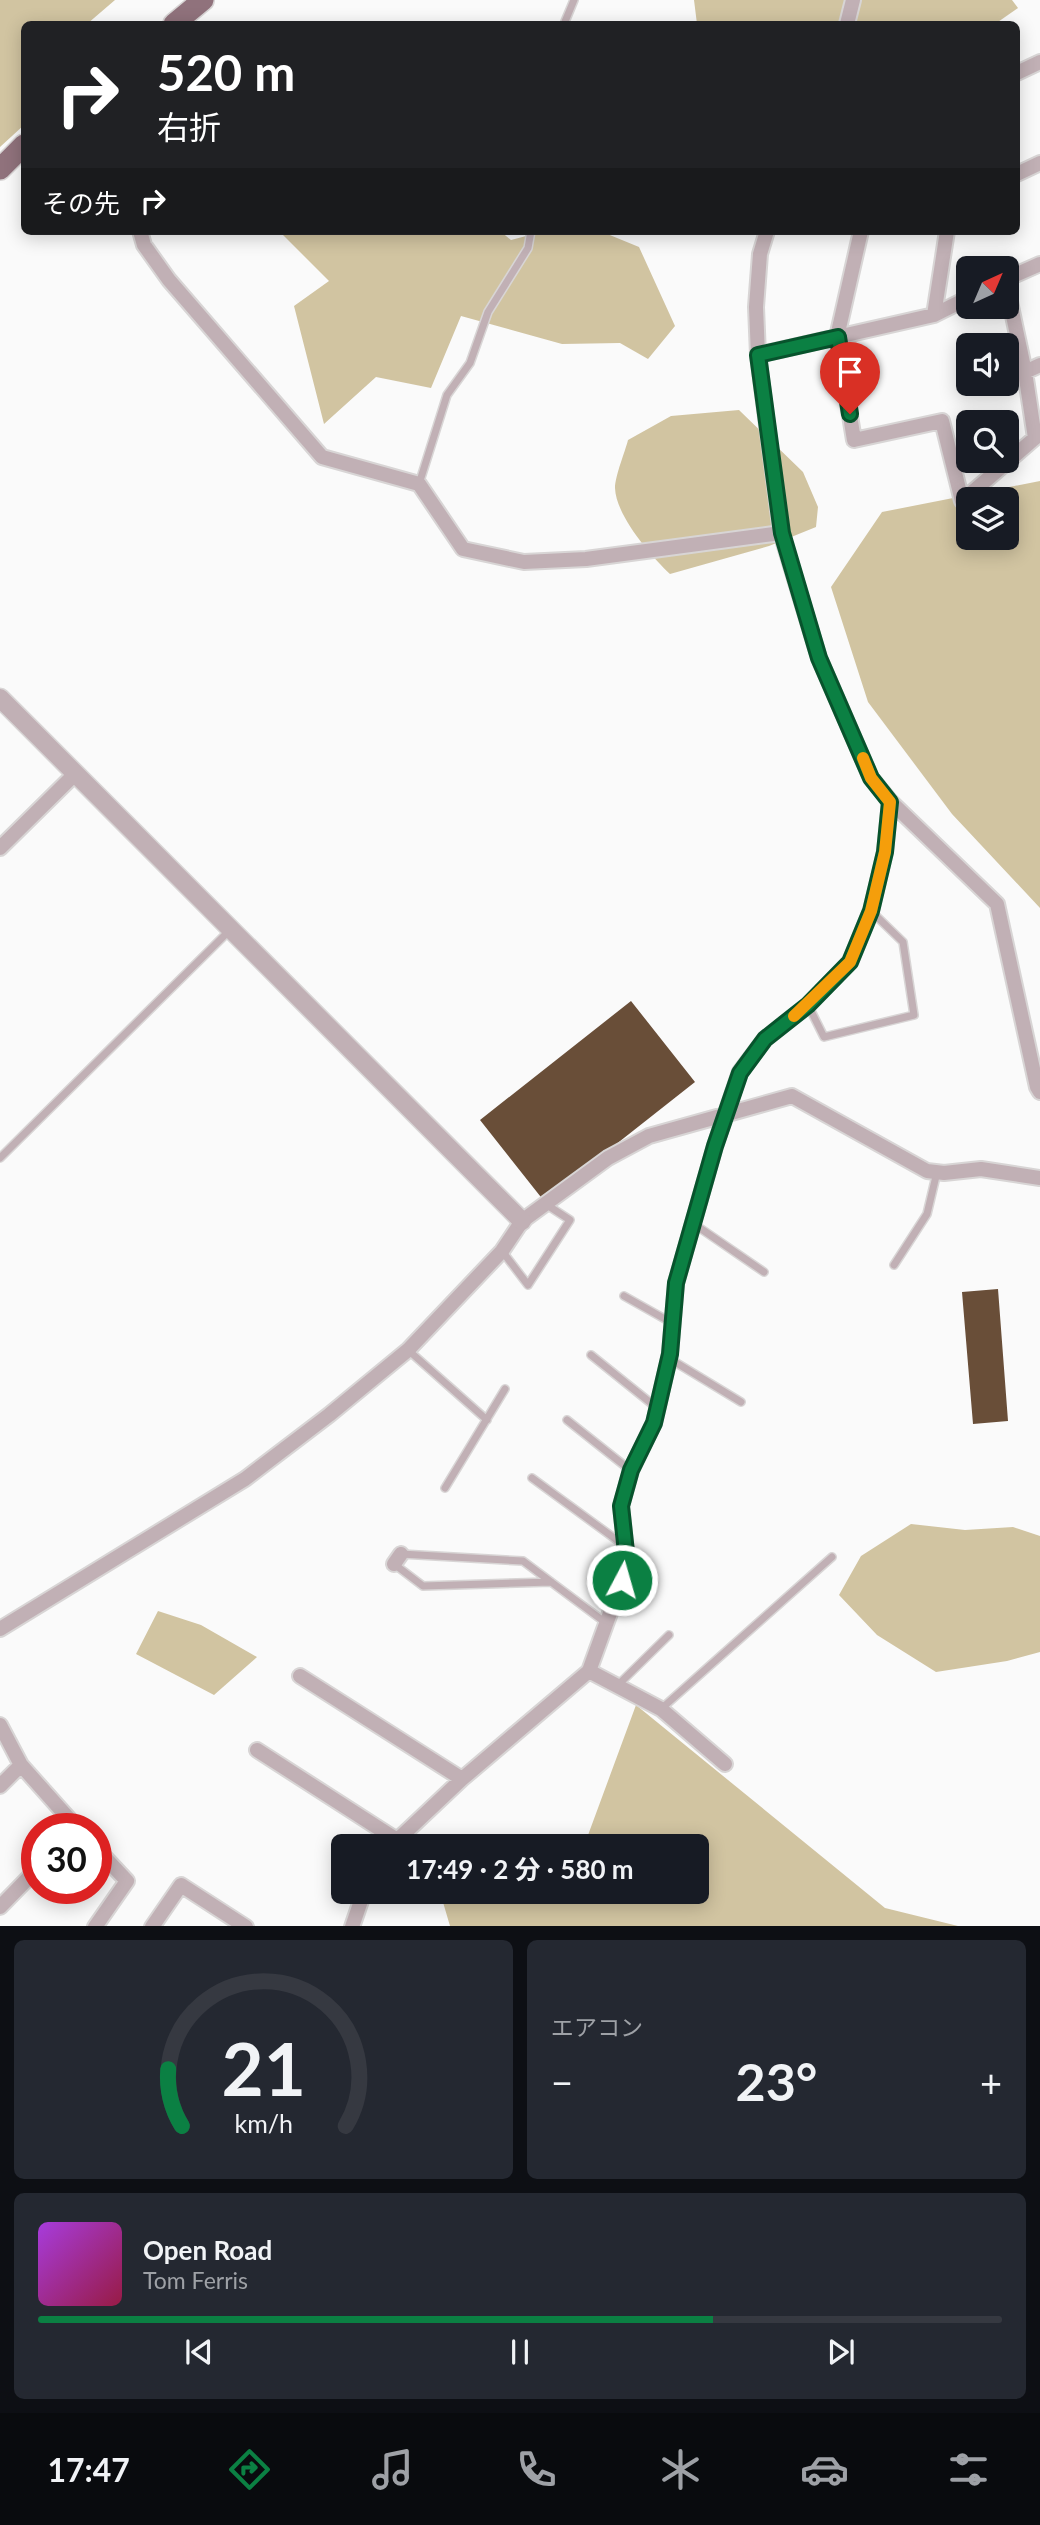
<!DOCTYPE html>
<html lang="ja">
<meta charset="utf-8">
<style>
:root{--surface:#171b24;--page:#242831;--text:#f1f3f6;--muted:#9ea1a6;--line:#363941;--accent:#0b8043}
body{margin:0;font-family:Lato,"Noto Sans JP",sans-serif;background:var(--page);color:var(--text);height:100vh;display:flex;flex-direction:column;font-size:26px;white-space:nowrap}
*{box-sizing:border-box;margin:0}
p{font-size:23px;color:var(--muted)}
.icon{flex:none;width:38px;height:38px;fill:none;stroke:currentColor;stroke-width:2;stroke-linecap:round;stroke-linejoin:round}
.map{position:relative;height:1926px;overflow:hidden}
.side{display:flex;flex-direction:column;gap:14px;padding:14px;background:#0d0f14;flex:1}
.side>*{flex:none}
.banner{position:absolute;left:21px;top:21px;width:999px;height:214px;border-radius:10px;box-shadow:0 4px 18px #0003;background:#202124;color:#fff;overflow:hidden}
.needle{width:46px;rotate:44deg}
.controls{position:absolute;left:956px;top:256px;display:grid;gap:14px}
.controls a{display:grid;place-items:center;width:63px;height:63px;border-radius:10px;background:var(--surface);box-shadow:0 4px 18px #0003;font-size:35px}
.speed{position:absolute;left:21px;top:1813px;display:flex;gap:14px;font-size:35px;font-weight:700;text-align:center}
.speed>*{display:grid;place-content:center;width:91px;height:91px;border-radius:50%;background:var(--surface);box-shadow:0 4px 18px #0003;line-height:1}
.speed .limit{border:10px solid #d22;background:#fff;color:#111}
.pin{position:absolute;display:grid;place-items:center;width:60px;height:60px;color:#fff;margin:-72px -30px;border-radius:50% 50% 50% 0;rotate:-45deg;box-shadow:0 0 7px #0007}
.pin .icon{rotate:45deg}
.me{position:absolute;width:77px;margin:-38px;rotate:6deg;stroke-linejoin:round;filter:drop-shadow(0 0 5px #0008)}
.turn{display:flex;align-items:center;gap:24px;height:147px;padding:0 21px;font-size:32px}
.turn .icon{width:91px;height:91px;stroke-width:2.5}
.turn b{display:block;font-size:49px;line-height:60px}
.then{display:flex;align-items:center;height:66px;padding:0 21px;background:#0003;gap:14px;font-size:26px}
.big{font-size:52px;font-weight:700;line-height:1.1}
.side .tile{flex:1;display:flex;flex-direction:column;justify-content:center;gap:10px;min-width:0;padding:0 24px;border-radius:10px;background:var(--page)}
.side .dial{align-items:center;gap:0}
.dial svg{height:182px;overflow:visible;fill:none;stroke:var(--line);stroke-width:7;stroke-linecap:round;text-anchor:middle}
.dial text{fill:var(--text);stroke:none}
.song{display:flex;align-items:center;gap:21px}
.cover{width:84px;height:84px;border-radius:10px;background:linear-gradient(135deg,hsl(280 70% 55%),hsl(340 70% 35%))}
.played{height:7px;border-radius:4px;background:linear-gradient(90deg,var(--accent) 70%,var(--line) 70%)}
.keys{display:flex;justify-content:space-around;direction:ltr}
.heat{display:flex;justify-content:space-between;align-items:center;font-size:38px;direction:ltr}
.side .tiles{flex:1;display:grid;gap:14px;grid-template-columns:1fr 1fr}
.tile:last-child{grid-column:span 2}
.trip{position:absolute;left:331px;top:1834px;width:378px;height:70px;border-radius:10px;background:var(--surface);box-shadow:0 4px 18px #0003;font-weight:700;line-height:70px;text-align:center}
.tabs{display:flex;height:112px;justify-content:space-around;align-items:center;background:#090b0e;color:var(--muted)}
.tabs .icon{width:49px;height:49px}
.tabs .selected{color:var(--accent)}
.tabs b{font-size:32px;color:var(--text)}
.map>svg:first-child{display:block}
.forest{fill:#d1c4a1;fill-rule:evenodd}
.building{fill:#694e38}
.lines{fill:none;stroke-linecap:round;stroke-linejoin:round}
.service-casing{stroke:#d8d5d5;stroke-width:10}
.minor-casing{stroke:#d8d5d5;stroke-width:18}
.tertiary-casing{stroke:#d8d5d5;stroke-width:21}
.primary-casing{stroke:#d8d5d5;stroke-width:24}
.service{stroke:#c1b0b5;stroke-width:7}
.minor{stroke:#c1b0b5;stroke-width:14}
.tertiary{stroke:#c1b0b5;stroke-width:18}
.primary{stroke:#90727c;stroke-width:21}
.route-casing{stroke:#07532c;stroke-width:18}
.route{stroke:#0b8043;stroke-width:12}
.slow{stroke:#f59e0b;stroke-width:12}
</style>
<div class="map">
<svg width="1040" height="1927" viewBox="0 0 1040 1927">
<rect width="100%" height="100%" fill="#fafafa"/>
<path class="forest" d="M 0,0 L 115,0 L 87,24 L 24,24 L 24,125 L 0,147 Z
M 694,0 L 1012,0 L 1018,8 L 995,24 L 697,24 Z
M 279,231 L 500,231 L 511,240 L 545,231 L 600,231 L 639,247 L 675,326 L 648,359 L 620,343 L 562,344 L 461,316 L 431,388 L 376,377 L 324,424 L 294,306 L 329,281 Z
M 739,410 L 803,472 L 818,507 L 816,527 L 769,546 L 670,574 C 651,556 616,516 615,488 C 615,476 625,452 628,440 L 671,416 Z
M 1040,481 L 1040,908 L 952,814 L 868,702 L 831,587 L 882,512 ZM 968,499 L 1006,499 L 1006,537 L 968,537 Z
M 911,1524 L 965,1530 L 1013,1527 L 1040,1536 L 1040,1652 L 1007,1661 L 936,1672 L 877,1635 L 839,1595 L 861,1556 Z
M 158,1611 L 201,1625 L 257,1657 L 214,1695 L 136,1654 Z
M 636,1705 L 885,1908 L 958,1926 L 450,1926 L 440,1892 L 696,1892 L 696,1846 L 584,1846 Z"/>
<path class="building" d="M 631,1001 L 695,1082 L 544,1201 L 480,1120 Z
M 998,1289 L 1008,1421 L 973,1424 L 962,1292 Z"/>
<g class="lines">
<g class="service-casing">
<path id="service" d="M 564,24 L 574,0
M 419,484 L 447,395 L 470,363 L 488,312 L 528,248 L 531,231
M 808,1005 L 824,1037 L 914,1015 L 903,942 L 871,911
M 0,1158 L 231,929
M 694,1224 L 764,1272
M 502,1251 L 528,1285 L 570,1220 L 547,1205
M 894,1265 L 927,1214 L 937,1172
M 624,1296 L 672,1323
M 408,1350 L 487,1420
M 591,1355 L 657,1408
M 670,1359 L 741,1402
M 567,1420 L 630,1470
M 532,1478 L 625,1546
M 445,1488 L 505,1389
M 401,1554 L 523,1561 L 606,1623
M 394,1564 L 423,1586 L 551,1582
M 618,1685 L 669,1635
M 661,1709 L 832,1557"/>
</g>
<g class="minor-casing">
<path id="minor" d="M 847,24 L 853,0
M 1017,73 L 1040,62
M 1017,174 L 1040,163
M 140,231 L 144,245 L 169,280 L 322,457 L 419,484 L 463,549 L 524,562 L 586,559 L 781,533
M 767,231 L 760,254 L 756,307 L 758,355 L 781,533 L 819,658 L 871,778 L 890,801 L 997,904 L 1037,1087 L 1040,1092
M 861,231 L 837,337 L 854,440 L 942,421 L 962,501 L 1035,438 L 1025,372 L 1006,283
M 1006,279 L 1040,264
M 934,315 L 947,231
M 758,355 L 934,315 L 968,298
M 1025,372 L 1040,365
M 0,848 L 75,774
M 394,1564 L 401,1554
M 0,1629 L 245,1479 L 329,1415 L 408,1350 L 502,1251 L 522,1221 L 608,1158 L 649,1136 L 792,1096 L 927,1171 L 944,1173 L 981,1169 L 1040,1178
M 589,1671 L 661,1709 L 725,1764
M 300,1676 L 462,1779
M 0,1725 L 21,1765 L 78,1829
M 257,1750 L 397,1840
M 0,1786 L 21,1765
M 391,1846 L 462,1779 L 589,1671 L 622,1580 L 626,1552 L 621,1506 L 631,1470 L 654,1423 L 670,1354 L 676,1283 L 715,1146 L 740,1072 L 765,1039 L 808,1005 L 850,962 L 871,911 L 885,852 L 890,801
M 0,1907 L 37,1869
M 95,1927 L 127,1881 L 96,1848
M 152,1927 L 181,1885 L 246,1927
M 352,1927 L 364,1892"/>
</g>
<g class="tertiary-casing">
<path id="tertiary" d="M 0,698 L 522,1221"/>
</g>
<g class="primary-casing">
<path id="primary" d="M 174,24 L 203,0
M 0,169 L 24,145"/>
</g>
<use href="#service" class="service"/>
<use href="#minor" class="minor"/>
<use href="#tertiary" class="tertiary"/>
<use href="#primary" class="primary"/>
</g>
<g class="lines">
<g class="route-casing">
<path id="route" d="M 622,1580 L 626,1552 L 621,1506 L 631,1470 L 654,1423 L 670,1354 L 676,1283 L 715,1146 L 740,1073 L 765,1039 L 808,1005 L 850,962 L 871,911 L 885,852 L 890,802 L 871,778 L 819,658 L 782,533 L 758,355 L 838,337 L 850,414"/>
</g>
<use href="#route" class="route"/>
<path class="slow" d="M 794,1016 L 850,962 L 871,911 L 885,852 L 890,802 L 871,778 L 863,758"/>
</g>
</svg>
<div class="controls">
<a><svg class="needle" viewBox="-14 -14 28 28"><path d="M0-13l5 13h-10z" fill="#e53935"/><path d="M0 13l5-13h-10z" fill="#9ea1a6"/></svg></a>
<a><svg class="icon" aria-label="sound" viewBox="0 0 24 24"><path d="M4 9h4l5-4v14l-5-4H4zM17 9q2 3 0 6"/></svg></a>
<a><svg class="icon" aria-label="search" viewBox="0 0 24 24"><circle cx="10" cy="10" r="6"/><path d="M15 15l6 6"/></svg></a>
<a><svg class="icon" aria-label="layers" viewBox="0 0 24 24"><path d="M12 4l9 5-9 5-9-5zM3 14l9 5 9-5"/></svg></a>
</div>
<div class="speed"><div class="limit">30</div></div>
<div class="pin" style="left:850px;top:414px;background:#d93025"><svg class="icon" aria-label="arrive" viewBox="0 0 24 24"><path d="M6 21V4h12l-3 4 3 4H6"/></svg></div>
<svg class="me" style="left:622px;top:1580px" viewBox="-20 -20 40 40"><circle r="17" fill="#0b8043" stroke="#fff" stroke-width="3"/><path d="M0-11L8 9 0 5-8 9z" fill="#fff"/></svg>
<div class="trip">17:49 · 2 分 · 580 m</div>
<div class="banner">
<div class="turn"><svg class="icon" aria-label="right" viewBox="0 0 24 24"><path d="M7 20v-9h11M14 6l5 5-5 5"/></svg><div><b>520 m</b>右折</div></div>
<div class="then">その先<svg class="icon" aria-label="right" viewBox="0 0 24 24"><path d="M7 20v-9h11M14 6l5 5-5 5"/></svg></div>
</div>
</div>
<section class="side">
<div class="tiles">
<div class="tile dial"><svg viewBox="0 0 100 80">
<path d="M14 69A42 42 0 1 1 86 69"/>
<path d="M14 69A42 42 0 0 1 8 44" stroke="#0b8043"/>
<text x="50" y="56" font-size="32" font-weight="700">21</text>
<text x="50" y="72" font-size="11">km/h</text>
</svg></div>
<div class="tile"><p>エアコン</p>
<div class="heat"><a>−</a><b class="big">23°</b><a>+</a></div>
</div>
<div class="tile">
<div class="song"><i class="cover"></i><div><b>Open Road</b><p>Tom Ferris</p></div></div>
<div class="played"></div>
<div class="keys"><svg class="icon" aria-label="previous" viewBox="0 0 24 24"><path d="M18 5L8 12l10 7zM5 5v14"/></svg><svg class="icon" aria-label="pause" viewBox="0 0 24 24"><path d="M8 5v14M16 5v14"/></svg><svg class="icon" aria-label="next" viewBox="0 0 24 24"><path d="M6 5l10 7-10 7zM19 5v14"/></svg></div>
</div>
</div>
</section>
<nav class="tabs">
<b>17:47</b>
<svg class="icon selected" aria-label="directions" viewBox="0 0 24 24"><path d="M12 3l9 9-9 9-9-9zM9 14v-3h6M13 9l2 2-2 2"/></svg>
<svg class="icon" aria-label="music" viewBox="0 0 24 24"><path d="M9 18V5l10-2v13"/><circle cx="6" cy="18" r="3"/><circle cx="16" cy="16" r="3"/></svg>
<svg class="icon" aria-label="phone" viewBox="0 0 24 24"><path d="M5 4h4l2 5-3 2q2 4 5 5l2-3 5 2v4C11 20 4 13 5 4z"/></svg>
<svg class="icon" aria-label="climate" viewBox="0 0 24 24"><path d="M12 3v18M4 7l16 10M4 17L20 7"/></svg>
<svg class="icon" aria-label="car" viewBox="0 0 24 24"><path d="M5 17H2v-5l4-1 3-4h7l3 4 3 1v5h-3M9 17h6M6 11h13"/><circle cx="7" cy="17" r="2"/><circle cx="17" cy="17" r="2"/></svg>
<svg class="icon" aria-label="filters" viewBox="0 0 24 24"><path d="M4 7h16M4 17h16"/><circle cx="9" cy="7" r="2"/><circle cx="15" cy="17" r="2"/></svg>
</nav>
